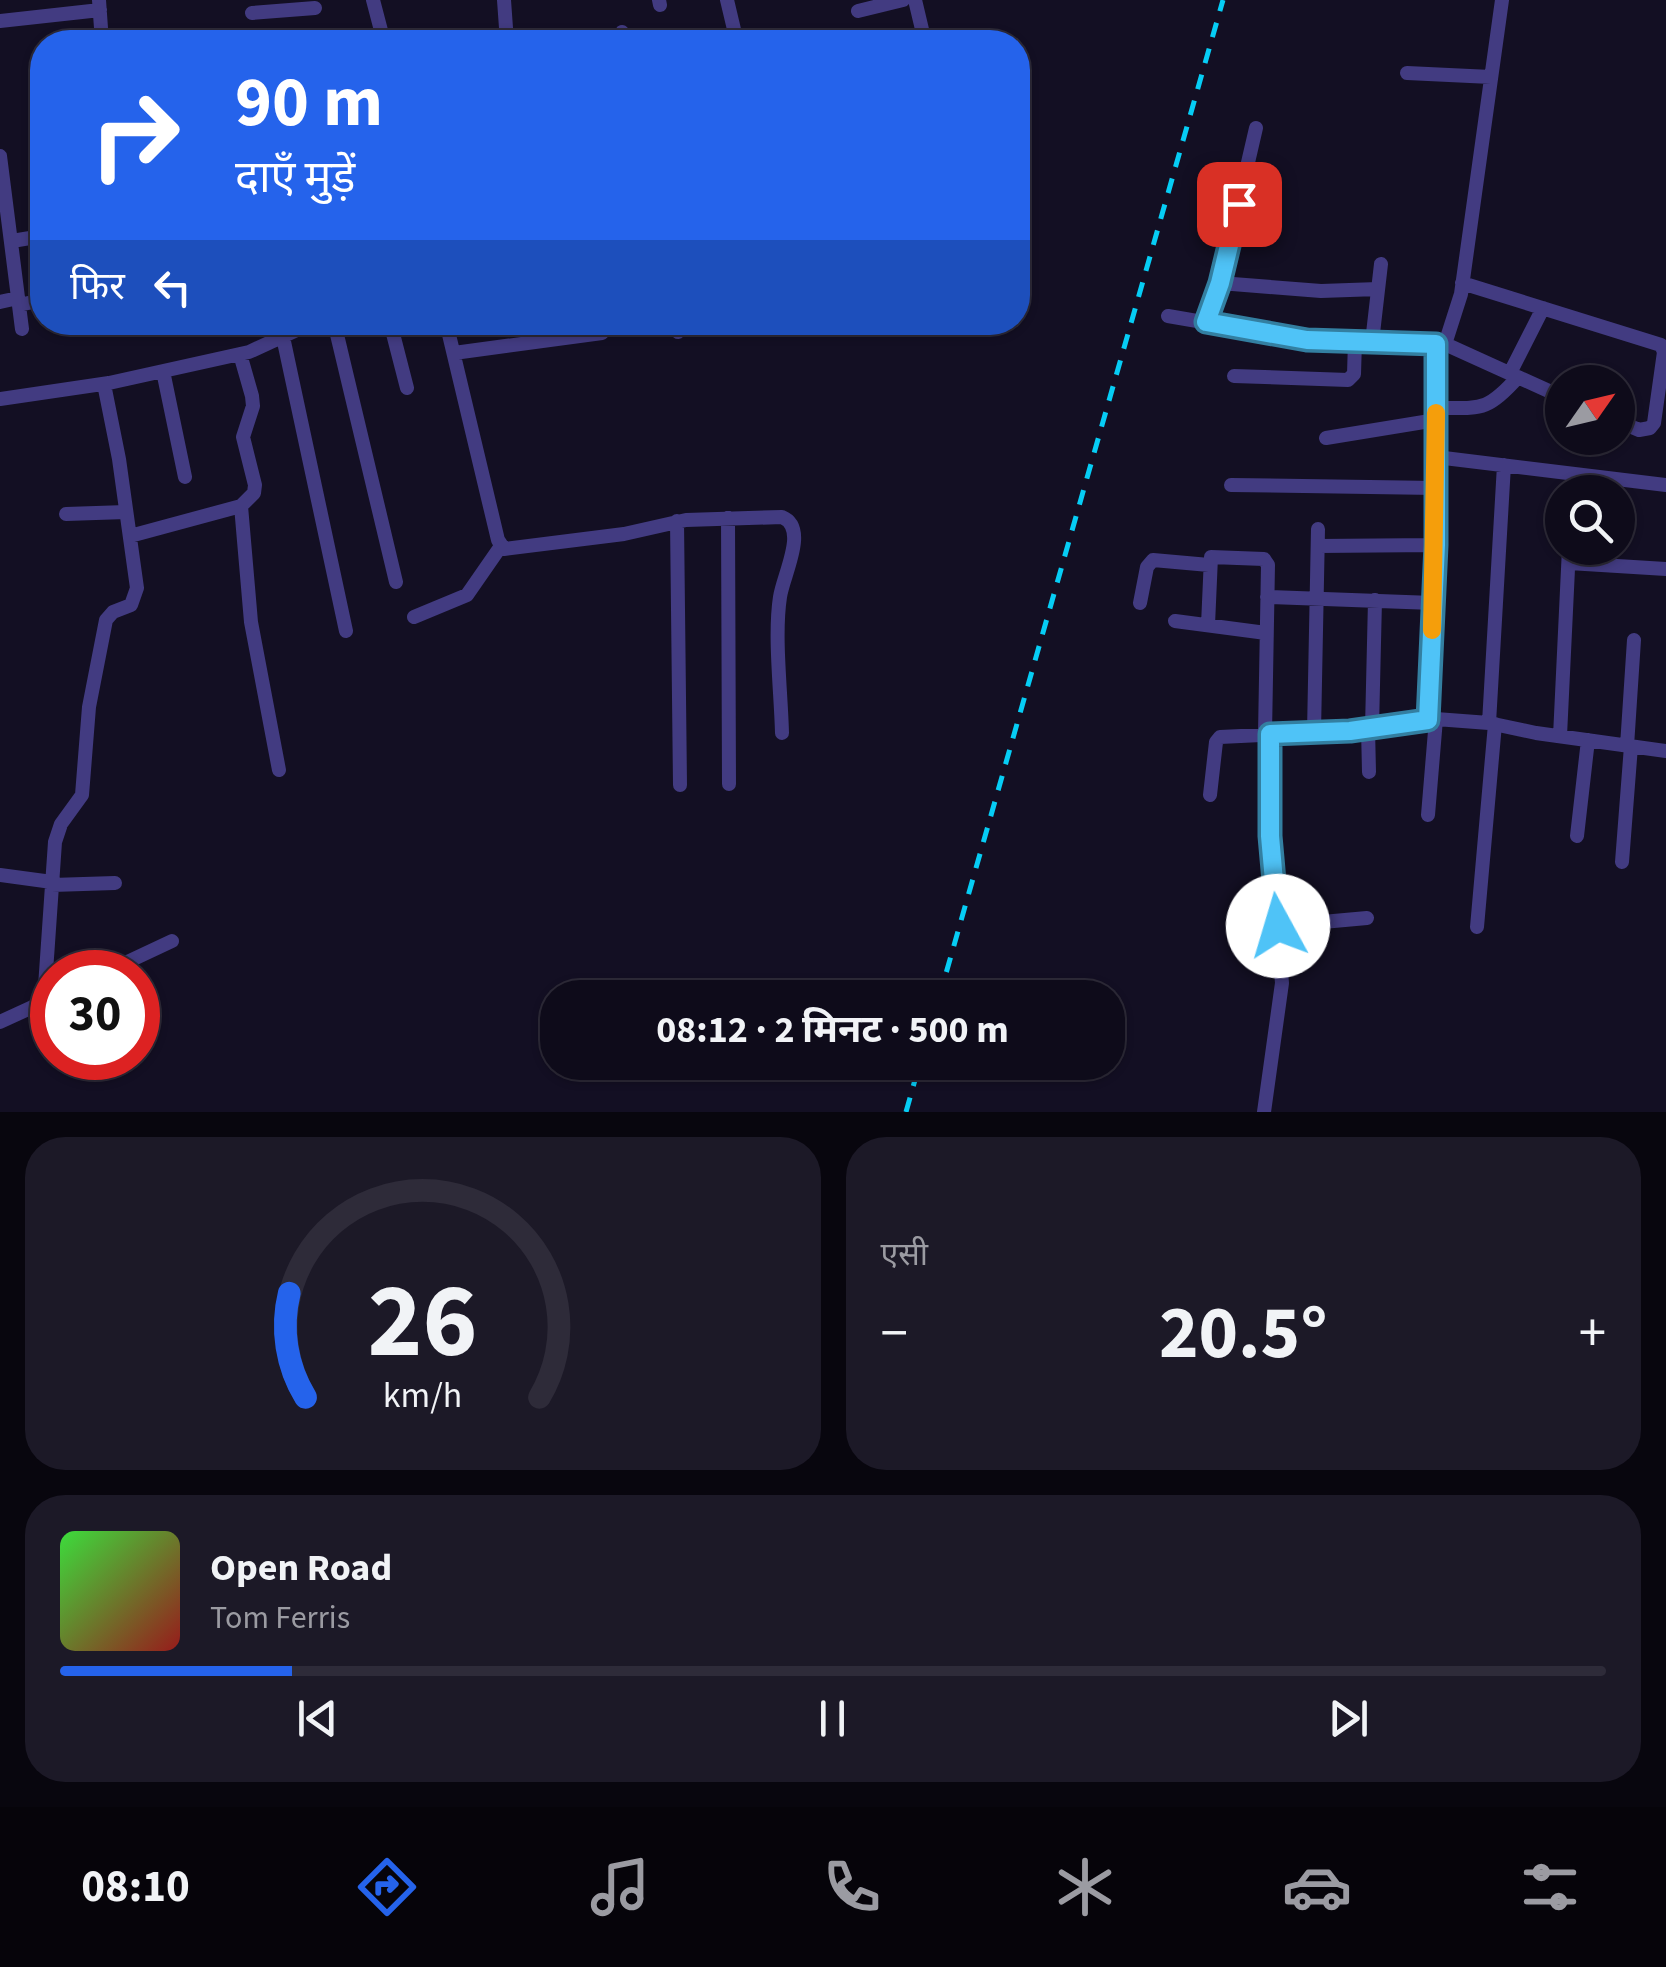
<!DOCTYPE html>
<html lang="hi">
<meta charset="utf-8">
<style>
:root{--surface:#0e0b1a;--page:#1c1927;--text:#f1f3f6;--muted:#9b9ba2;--line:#2e2b39;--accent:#2563eb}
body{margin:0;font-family:"Source Sans 3","Noto Sans Devanagari",sans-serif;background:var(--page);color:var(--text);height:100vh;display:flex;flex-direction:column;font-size:38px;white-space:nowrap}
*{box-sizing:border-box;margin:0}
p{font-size:32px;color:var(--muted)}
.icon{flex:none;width:55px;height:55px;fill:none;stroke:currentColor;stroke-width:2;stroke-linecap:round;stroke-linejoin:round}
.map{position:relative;height:1112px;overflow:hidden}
.panel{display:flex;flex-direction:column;gap:25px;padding:25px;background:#08060e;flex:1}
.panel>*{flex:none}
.guide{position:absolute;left:30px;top:30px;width:1000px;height:305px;border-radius:40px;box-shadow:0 2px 8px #0004,0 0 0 2px var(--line);background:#2563eb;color:#fff;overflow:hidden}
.needle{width:65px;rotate:56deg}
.buttons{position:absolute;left:1545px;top:365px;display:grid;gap:20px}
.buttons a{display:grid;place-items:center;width:90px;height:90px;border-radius:50%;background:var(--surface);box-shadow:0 2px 8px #0004,0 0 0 2px var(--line);font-size:50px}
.speed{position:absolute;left:30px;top:950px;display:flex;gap:20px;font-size:50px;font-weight:700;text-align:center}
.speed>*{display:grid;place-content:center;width:130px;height:130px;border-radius:50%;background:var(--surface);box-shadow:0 2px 8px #0004,0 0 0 2px var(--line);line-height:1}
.speed .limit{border:15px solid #d22;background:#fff;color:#111}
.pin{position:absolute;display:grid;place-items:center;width:85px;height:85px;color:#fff;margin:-42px;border-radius:20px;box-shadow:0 5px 15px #0006}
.me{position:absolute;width:110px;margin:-55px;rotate:354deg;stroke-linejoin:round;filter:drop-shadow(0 0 8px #0008)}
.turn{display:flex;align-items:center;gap:35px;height:210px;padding:0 40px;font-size:45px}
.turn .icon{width:130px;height:130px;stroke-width:2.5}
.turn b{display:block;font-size:70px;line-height:85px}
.then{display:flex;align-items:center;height:95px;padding:0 40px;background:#0003;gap:20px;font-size:38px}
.big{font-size:75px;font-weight:700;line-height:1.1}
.panel .widget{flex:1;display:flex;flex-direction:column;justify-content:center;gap:15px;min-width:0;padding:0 35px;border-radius:40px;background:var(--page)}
.panel .dial{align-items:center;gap:0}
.dial svg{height:260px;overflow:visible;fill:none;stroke:var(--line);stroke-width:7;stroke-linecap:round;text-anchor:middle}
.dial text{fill:var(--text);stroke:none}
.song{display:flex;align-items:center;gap:30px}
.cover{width:120px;height:120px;border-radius:15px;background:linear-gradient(135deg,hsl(120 70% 55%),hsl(0 70% 35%))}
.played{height:10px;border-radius:5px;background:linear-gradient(90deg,var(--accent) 15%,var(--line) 15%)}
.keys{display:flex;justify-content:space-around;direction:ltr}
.heat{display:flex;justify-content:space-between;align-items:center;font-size:55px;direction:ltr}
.panel .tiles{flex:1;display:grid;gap:25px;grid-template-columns:1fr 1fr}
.widget:last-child{grid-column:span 2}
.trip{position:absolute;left:540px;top:980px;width:585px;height:100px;border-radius:40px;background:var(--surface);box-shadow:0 2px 8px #0004,0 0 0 2px var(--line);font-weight:700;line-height:100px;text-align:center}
.dock{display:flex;height:160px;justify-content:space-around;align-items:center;background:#06040a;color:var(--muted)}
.dock .icon{width:70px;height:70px}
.dock .on{color:var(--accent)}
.dock b{font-size:45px;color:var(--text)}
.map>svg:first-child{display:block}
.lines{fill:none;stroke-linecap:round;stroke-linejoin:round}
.minor{stroke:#423b81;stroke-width:14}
.rail{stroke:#06cdf5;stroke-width:5;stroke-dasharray:15 12;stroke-linecap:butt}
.route-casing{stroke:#337fa1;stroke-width:25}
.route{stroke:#4fc3f7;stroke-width:18}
.slow{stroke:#f59e0b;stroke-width:18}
</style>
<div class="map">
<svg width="1666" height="1112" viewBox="0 0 1666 1112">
<rect width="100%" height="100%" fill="#130f23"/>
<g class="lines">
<path class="minor" d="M 99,0 L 102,42
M 373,0 L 384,42
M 504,0 L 507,42
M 659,0 L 660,5
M 727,0 L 737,42
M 915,0 L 925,42
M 858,11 L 903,0
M 252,13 L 315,8
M 0,21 L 100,10
M 622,32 L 625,42
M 157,42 L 191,37 L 255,36
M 42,65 L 36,71 L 42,147
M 1407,73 L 1491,77
M 0,156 L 22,329
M 12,241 L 42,236
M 1220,283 L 1321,291 L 1378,289
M 1462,283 L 1661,345 L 1664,352 L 1654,423 L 1650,428 L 1639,430 L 1618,421
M 0,302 L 18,298
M 19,305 L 42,300
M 1168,316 L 1307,340 L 1445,344 L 1562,397
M 334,322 L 396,582
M 390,322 L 407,388
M 446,322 L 498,540 L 504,549 L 624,534 L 686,520 L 782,517 C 809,528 783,575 780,597 C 774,636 781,692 782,733
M 677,322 L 678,332
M 1205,323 L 1221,279 L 1256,128
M 283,337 L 346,631
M 1372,342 L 1381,264
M 1445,344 L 1461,294 L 1502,0
M 454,353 L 602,333
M 163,371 L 185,477
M 1510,373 L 1543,308
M 1234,376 L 1348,380 L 1354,374 L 1355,341
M 0,399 L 109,383 L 249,352 L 297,330 L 333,322
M 1436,408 C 1481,408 1487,412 1518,377
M 1326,438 L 1436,420
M 1436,457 L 1666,485
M 1231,485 L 1436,488
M 241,506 L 251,622 L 279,770
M 66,514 L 126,512
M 728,518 L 729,784
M 677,521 L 680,785
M 130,536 L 241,506 L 254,493 L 255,485 L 243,437 L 253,406 L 252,396 L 240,354
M 1318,546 L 1435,545
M 1569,563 L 1666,569
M 1267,597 L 1433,603
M 1140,603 L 1147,567 L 1153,560 L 1209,565
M 414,617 L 467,595 L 501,546
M 1175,621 L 1266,633
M 1208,625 L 1211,557 L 1264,559 L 1268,565 L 1265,734
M 1428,720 L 1435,545 L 1436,344
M 1489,723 L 1504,465
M 1368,728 L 1369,772
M 1372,728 L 1375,600
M 1314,732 L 1318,529
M 1560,736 L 1569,548
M 1627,746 L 1634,640
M 1210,795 L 1216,742 L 1220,737 L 1350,731 L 1436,719 L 1489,723 L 1536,733 L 1666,751
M 1428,815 L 1436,719
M 1577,836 L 1588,740
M 1622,862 L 1631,746
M 0,875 L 52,882
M 52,885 L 115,883
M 1278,926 L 1367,918
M 1477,927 L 1495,724
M 106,972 L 172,941
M 44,1001 L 55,842 L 61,824 L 82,795 L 89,707 L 106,620 L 113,612 L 131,605 L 137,588 L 119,459 L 104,384
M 0,1022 L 52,998
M 1264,1112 L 1282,983 L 1270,842 L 1270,734"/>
<path class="rail" d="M 939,998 L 1223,0
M 906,1112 L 920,1062"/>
</g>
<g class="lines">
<g class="route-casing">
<path id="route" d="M 1239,204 L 1220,283 L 1206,322 L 1307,340 L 1436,344 L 1436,545 L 1428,720 L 1350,731 L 1270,734 L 1270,836 L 1278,926"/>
</g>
<use href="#route" class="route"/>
<path class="slow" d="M 1432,630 L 1436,413"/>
</g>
</svg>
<div class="buttons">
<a><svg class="needle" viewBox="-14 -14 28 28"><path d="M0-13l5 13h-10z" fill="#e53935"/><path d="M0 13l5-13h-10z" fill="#9b9ba2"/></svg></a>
<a><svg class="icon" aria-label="search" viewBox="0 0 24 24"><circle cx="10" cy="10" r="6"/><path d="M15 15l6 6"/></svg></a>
</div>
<div class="speed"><div class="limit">30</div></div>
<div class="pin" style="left:1239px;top:204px;background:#d93025"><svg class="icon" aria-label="arrive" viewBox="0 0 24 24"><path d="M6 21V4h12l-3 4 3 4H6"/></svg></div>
<svg class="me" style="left:1278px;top:926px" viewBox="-20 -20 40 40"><circle r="19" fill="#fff"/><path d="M0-13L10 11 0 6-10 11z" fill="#4fc3f7"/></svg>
<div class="trip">08:12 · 2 मिनट · 500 m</div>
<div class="guide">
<div class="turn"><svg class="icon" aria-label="right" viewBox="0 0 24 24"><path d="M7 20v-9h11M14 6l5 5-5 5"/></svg><div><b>90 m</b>दाएँ मुड़ें</div></div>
<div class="then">फिर<svg class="icon" aria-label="left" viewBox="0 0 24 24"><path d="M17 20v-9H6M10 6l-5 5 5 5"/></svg></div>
</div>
</div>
<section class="panel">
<div class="tiles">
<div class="widget dial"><svg viewBox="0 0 100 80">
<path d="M14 69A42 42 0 1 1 86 69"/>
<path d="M14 69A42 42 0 0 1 9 37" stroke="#2563eb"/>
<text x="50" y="56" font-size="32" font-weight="700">26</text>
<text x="50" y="72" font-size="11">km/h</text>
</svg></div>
<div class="widget"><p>एसी</p>
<div class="heat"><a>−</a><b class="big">20.5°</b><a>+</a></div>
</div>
<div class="widget">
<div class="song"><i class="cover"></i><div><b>Open Road</b><p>Tom Ferris</p></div></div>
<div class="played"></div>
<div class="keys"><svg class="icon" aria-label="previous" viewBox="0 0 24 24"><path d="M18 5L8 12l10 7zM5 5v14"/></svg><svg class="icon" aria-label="pause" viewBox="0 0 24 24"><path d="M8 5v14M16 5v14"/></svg><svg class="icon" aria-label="next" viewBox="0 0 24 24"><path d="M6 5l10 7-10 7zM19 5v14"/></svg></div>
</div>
</div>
</section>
<nav class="dock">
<b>08:10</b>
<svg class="icon on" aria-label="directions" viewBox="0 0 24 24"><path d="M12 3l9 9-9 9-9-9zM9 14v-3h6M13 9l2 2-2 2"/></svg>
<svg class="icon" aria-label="music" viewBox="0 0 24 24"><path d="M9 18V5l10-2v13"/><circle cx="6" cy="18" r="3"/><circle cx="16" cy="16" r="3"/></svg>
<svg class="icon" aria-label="phone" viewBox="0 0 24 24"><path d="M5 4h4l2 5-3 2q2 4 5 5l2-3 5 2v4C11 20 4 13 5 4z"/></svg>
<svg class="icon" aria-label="climate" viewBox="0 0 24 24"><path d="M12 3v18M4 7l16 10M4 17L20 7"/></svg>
<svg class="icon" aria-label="car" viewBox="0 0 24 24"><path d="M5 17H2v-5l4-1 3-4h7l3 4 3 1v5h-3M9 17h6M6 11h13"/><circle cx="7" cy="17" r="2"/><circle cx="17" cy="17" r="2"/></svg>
<svg class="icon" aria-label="filters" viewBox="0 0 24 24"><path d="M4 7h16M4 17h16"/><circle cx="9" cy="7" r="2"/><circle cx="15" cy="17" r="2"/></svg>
</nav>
